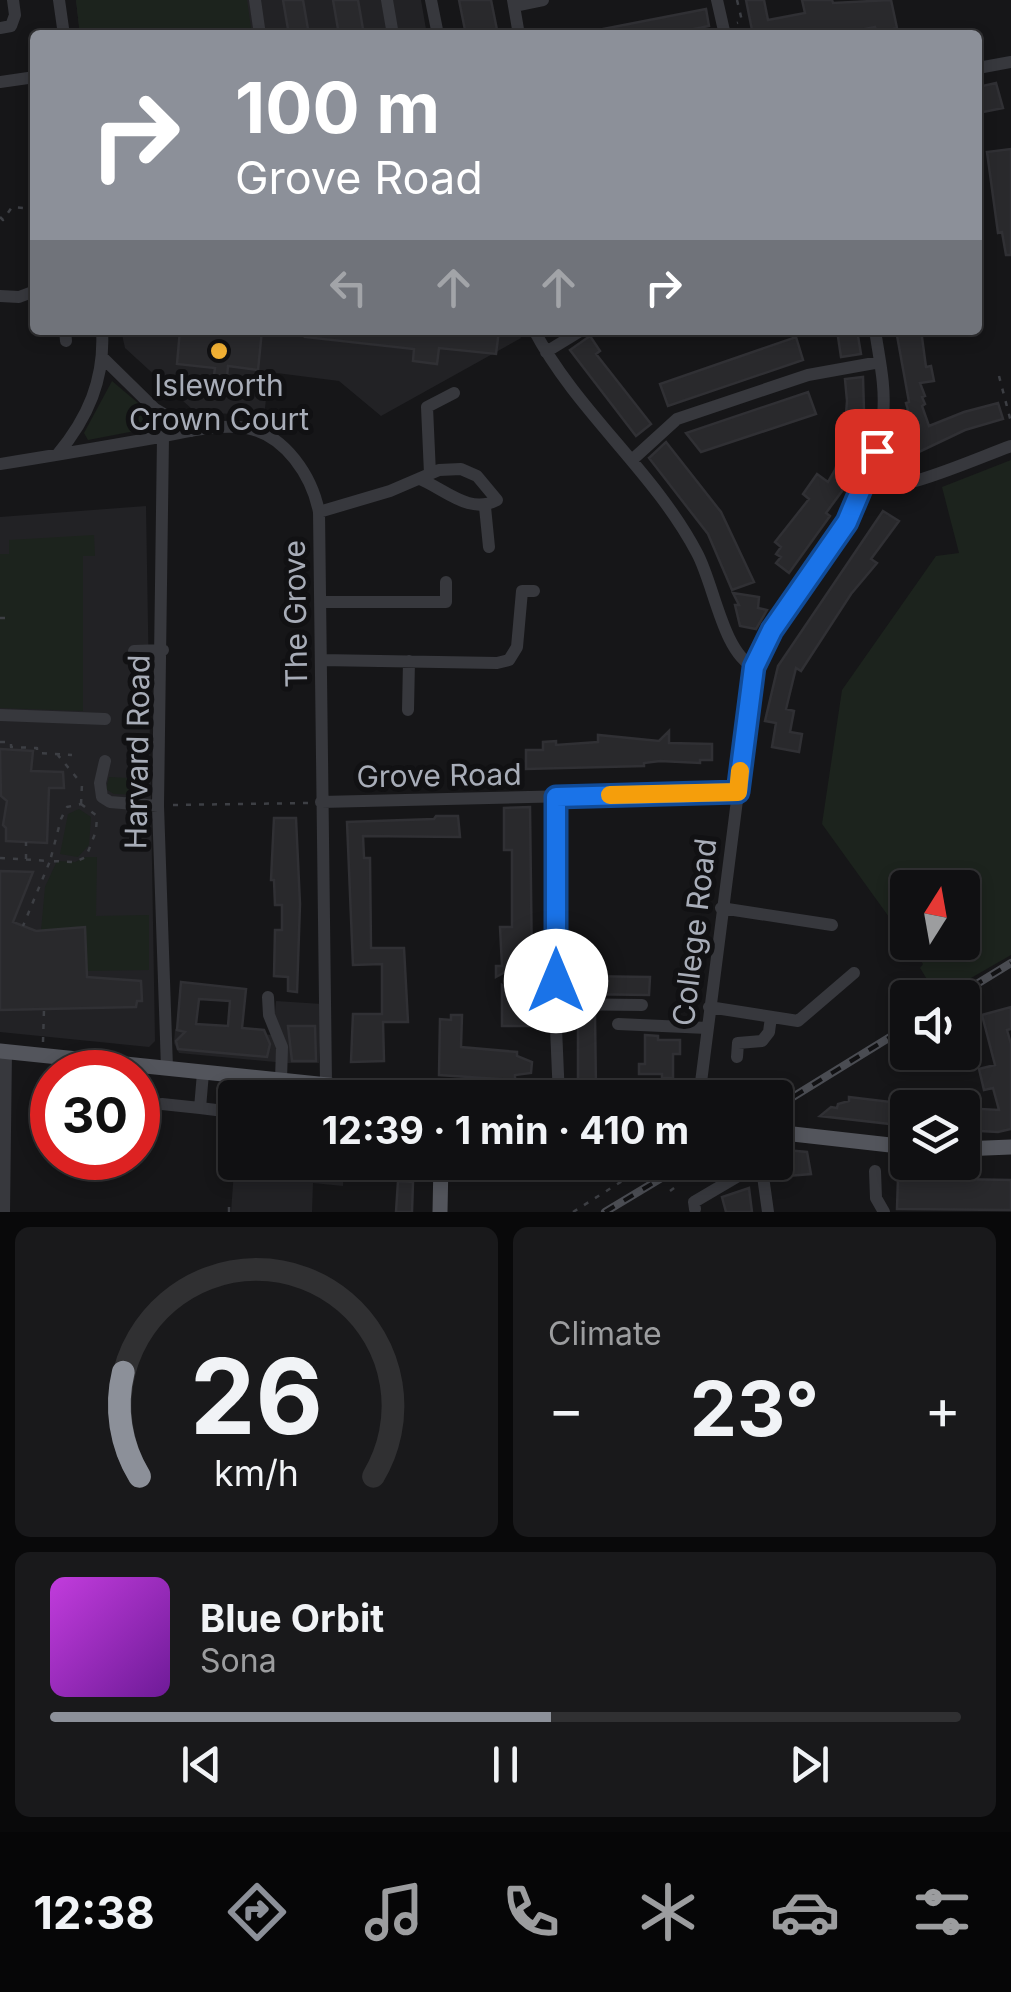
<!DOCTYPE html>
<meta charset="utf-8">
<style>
:root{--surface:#101012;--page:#19191b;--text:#f1f3f6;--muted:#9c9d9f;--line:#303032;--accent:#8c9099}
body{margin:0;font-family:Inter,sans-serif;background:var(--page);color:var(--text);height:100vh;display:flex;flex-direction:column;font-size:38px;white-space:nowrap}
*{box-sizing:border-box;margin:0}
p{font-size:32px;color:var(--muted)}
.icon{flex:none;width:55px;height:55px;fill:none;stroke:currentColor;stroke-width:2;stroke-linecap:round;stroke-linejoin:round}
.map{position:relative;height:1212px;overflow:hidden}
.side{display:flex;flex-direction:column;gap:15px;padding:15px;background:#09090a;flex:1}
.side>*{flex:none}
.hud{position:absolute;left:30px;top:30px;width:952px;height:305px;border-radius:10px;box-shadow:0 5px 15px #0003,0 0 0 2px var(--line);background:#8c9099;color:#fff;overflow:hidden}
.needle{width:65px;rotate:11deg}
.tools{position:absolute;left:890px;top:870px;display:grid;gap:20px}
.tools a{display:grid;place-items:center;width:90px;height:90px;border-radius:10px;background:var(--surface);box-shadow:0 5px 15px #0003,0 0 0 2px var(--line);font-size:50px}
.speed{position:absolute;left:30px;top:1050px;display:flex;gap:20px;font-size:50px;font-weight:700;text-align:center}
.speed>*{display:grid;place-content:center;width:130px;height:130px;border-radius:50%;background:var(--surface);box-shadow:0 5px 15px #0003,0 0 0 2px var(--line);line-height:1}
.speed .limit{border:15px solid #d22;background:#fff;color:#111}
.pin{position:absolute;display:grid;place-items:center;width:85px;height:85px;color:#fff;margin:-42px;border-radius:20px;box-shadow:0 5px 15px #0006}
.me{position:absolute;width:110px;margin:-55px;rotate:0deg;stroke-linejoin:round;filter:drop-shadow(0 0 8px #0008)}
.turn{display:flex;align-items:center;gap:35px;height:210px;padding:0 40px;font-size:45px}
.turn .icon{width:130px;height:130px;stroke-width:2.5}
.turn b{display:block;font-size:70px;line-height:85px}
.lanes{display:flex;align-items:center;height:95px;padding:0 40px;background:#0003;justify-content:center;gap:50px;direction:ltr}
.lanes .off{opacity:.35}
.big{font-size:75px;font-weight:700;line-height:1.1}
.side .widget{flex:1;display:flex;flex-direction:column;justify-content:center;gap:15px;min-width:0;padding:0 35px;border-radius:15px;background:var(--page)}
.side .dial{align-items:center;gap:0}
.dial svg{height:260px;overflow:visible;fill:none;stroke:var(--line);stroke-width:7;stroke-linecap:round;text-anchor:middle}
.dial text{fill:var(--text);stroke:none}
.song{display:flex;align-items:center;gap:30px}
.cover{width:120px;height:120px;border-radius:15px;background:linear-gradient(135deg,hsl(290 70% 55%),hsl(280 70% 35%))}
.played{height:10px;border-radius:5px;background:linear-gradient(90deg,var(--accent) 55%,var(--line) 55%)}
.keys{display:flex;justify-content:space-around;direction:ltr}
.heat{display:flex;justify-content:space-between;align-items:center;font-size:55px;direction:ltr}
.side .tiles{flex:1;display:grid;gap:15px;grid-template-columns:1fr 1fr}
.widget:last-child{grid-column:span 2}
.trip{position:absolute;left:218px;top:1080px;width:575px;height:100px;border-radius:10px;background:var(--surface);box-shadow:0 5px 15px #0003,0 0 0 2px var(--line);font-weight:700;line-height:100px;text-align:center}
.tabs{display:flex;height:160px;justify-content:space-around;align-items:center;background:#060607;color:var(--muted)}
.tabs .icon{width:70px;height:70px}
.tabs .on{color:var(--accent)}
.tabs b{font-size:45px;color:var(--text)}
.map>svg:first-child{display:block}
.built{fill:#222225}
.green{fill:#1c231d}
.building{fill:#29292c;stroke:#303034;stroke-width:2.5;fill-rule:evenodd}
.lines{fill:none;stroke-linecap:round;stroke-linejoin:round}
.path{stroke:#3d3f44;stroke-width:2.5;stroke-dasharray:5 8;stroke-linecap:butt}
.minor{stroke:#37383d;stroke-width:12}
.major{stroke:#53555c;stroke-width:15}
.rail-casing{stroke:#4a4c52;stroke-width:8}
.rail{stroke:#111113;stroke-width:4;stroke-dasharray:11;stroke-linecap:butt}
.route-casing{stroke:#114b97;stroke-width:25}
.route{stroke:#1a73e8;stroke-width:18}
.slow{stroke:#f59e0b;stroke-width:18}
.poi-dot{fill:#f2b134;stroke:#111113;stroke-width:4}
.labels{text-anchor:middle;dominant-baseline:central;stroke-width:10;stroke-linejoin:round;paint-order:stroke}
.poi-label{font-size:30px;fill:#a8adb8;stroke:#111113}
.street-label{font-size:30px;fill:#a8adb8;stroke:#111113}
</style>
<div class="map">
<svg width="1011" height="1212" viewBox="0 0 1011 1212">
<rect width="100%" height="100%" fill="#161618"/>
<path class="built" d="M 76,0 L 421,0 L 427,35 L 80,35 Z
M 121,330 L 517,330 L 521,338 L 381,416 L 339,381 L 269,372 L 264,417 L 194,411 L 125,348 Z
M 146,506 L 155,1041 L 149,1047 L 0,1032 L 0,517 Z
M 276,1001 L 322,1004 L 319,1063 L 286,1063 L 179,1053 L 174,1043 L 175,1029 L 273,1035 Z
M 235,1157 L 235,1162 L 427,1163 L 427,1174 L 344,1166 L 343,1186 L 313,1183 L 312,1212 L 231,1212 Z"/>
<path class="green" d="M 76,0 L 247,0 L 252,35 L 80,35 Z
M 112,381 L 157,419 L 156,427 L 88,440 L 84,433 Z
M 1011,460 L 1011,955 L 938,997 L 920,968 L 923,964 L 908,942 L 962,942 L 962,888 L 908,888 L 907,942 L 822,824 L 842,690 L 936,556 L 959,553 L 942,487 Z
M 94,535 L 95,556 L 83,556 L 83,711 L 0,708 L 0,554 L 9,554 L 9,540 Z
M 109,777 L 147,779 L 148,795 L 114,794 L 106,789 Z
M 79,809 L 91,817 L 89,845 L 78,857 L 60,854 L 68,814 Z
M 86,857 L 97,857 L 96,916 L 149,915 L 149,970 L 87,971 L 41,931 L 45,887 L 57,861 L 75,862 Z"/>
<path class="building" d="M 283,0 L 303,0 L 309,35 L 289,35 Z
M 333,0 L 358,0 L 364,35 L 339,35 Z
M 459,0 L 491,0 L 498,35 L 466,35 Z
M 746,0 L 764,0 L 768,20 L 805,13 L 802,0 L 832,0 L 833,3 L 891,0 L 897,28 L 877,33 L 875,27 L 835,35 L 753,35 Z
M 706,9 L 709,26 L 663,35 L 599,35 L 598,30 Z
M 996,83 L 1003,108 L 978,113 L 978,87 Z
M 1011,149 L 1011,255 L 1006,255 L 1002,232 L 998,233 L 987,152 Z
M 180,330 L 262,330 L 258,370 L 228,366 L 227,377 L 214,375 L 215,368 L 177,364 Z
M 306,330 L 499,330 L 496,354 L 439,348 L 437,364 L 413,361 L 414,349 L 305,337 Z
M 837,330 L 857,330 L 861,354 L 841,357 Z
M 896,330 L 921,330 L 926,367 L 931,366 L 934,381 L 920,383 L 925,396 L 922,397 L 925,404 L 922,406 L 929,426 L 964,412 L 998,403 L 1003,419 L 965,430 L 902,460 L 898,451 L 906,448 L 903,428 L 906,427 L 904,420 L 907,418 L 905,412 L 908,410 L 906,403 L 909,402 Z
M 590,336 L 600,351 L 596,354 L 651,424 L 636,436 L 570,350 Z
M 796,337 L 803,360 L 668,406 L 660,384 Z
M 863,377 L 864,411 L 853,467 L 842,491 L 826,513 L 830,516 L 789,573 L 776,563 L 781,557 L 776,554 L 781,547 L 775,542 L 809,499 L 803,494 L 817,474 L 828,482 L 835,470 L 844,441 L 847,401 L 845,379 Z
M 808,392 L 816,414 L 701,452 L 686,433 Z
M 666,442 L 721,512 L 754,582 L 732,590 L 708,534 L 649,458 Z
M 883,511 L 899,521 L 871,559 L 877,563 L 851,594 L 801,671 L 796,668 L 786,709 L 794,711 L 790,732 L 802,734 L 799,752 L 772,747 L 776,723 L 765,721 L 778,666 Z
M 733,593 L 759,597 L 758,608 L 767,610 L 756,629 L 740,626 L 735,605 L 739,605 Z
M 669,731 L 669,743 L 712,744 L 712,760 L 700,760 L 700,763 L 660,761 L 644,763 L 644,766 L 526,769 L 526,750 L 543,750 L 543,742 L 556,741 L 556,745 L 598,742 L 598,735 L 659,741 Z
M 0,749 L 33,751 L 31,771 L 63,772 L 64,788 L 49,788 L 47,843 L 6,841 L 6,828 L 3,825 L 7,801 L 1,796 Z
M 530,807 L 532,970 L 509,970 L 496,977 L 496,966 L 502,966 L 500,927 L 512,927 L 512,850 L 504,850 L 504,808 Z
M 436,816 L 458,816 L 460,837 L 363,836 L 364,858 L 370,858 L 371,948 L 404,948 L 408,1022 L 383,1022 L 384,1061 L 351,1062 L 353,1014 L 382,1014 L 382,964 L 353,965 L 347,822 L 434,819 Z
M 274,818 L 296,818 L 300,904 L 297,992 L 288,991 L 288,977 L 274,976 L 275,930 L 282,930 L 282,905 L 275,905 L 274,880 L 271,880 Z
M 0,871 L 33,872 L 13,922 L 36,931 L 85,927 L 87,977 L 141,981 L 142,1001 L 137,1001 L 136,1007 L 0,1010 Z
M 577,976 L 650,977 L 649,995 L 577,994 Z
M 181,982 L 246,989 L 242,1028 L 264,1030 L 270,1044 L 267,1057 L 178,1049 L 176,1041 L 185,1032 L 177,1030 ZM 199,999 L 230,1001 L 228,1026 L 196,1024 Z
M 502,985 L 509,990 L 529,990 L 529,1026 L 502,1026 Z
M 1011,1007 L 1011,1029 L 1007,1030 L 1011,1044 L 1011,1129 L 998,1132 L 962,1130 L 962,1108 L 999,1110 L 993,1088 L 984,1090 L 979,1069 L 995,1065 L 982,1015 Z
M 451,1015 L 462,1015 L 461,1047 L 517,1052 L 517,1056 L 532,1062 L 531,1073 L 515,1075 L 515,1080 L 439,1075 L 440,1019 L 451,1020 Z
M 578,1015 L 595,1015 L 596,1090 L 578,1091 Z
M 288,1026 L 315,1026 L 316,1061 L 292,1061 Z
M 645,1035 L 658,1036 L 658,1040 L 680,1040 L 680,1054 L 673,1054 L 673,1078 L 662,1078 L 662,1074 L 639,1074 L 639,1064 L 645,1064 Z
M 849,1097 L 908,1104 L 908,1126 L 820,1116 L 831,1107 L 837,1108 L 838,1104 L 849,1101 Z
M 775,1149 L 807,1152 L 811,1174 L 775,1177 Z
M 898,1178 L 1011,1180 L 1011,1210 L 897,1209 Z
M 398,1181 L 413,1182 L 412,1212 L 396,1212 Z
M 749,1188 L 752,1212 L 726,1212 L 722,1197 Z"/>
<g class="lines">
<path class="path" d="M 737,0 L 742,21 L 737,23
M 0,217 L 3,220 L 12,207 L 35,209
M 999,376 L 1011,422
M 0,618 L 7,618
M 0,742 L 11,742 L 11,747 L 37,748 L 37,753 L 72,755
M 57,754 L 81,783
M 81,804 L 97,816 L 96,831 L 86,857 L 75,862 L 50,861 L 61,819 L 67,807 Z
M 81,804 L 82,784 L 87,787
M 173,805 L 310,803
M 0,858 L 50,861 L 23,926
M 26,859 L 26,842
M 43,1042 L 44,1009
M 670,1191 L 677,1186
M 229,1212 L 229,1204
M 573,1212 L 627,1178 L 636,1162"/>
<path class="minor" d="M 59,0 L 64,35
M 255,0 L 260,35
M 387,0 L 393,35
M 431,0 L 438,35
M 513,0 L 519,35
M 717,0 L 725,35
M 514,6 L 543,0
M 0,28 L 11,26 L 15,15 L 13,0
M 978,68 L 1011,62
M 0,82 L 35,77
M 0,296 L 19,297 L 35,291
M 65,330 L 66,341
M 534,330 C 577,412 654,471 697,553 C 714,584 723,653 754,667
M 546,352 L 582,330
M 103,358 L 155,409 L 192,431
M 163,437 L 158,806 L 167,1068
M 57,455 C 88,418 105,379 102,330
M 632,460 L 677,419 L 808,375 L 880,362
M 0,464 C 51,456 103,447 154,438 C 183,433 216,423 247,428 C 285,435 312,476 319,512 L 326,1083
M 430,474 L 427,407 L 454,393
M 865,487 C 897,495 977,458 1011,446
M 485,507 L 489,547
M 319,512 L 390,491 L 439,470 L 461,469 L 477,476 L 497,500 C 470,515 446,490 420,479
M 320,602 L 446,602 L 446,582
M 134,651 L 163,650
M 321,660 L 497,663 L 509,660 L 517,647 L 522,591 L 534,591
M 408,710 L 409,661
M 0,715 L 105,719
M 105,761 L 100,783 L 102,797 L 110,802 L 158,806
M 557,797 L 555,1004 L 559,1098
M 321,802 L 738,792
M 721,908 L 832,925
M 510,980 L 556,981
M 268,997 L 269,1015 L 282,1047 L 281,1080
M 555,1004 L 642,1005
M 709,1007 L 798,1021 L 854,973
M 618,1024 L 707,1028
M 737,1057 L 738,1043 L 762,1041 L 769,1032 L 771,1017
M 203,1073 L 200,1108 L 216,1110
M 248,1098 L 251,1077
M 306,1098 L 308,1082
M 699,1098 L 754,667 C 796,582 874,513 883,415 C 886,386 879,358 875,330
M 162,1104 L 200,1108
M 245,1162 L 321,1171 L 322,1162
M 463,1162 L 538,1170
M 761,1162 L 768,1212
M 875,1171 L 876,1198 L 884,1212
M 695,1209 L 694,1202 L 750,1169 L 762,1166
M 4,1212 L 6,1051"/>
<path class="major" d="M 0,1051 L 453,1098
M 775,1132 L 908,1147
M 962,1149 L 1011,1147
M 440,1212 L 441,1162"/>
<g class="rail-casing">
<path id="rail" d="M 954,998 L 1011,963
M 775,1108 L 908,1026
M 605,1212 L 688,1162"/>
</g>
<use href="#rail" class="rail"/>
</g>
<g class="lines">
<g class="route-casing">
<path id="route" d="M 556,981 L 556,797 L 738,792 L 754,667 L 772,630 L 847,522 L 877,451"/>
</g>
<use href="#route" class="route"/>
<path class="slow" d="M 610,795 L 738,792 L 740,771"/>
</g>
<circle class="poi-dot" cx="219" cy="351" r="10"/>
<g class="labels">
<g class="poi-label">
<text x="219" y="385">Isleworth<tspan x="219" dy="34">Crown Court</tspan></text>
</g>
<g class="street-label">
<text transform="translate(295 614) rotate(-91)">The Grove</text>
<text transform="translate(137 752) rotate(-89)">Harvard Road</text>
<text transform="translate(439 775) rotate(-1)">Grove Road</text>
<text transform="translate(694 932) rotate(-83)">College Road</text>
</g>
</g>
</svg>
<div class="tools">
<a><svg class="needle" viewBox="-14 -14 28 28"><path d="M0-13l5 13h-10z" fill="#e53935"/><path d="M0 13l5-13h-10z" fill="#9c9d9f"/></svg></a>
<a><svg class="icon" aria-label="sound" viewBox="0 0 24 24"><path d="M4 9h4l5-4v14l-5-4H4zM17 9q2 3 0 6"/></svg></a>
<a><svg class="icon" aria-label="layers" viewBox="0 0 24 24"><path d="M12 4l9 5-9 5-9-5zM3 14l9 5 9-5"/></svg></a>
</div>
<div class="speed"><div class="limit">30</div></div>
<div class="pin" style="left:877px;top:451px;background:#d93025"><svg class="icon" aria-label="arrive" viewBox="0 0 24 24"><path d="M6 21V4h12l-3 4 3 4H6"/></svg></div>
<svg class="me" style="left:556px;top:981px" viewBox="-20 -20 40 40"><circle r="19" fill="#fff"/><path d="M0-13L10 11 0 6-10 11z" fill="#1a73e8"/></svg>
<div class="trip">12:39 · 1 min · 410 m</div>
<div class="hud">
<div class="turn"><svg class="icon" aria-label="right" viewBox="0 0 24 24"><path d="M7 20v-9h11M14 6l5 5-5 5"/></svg><div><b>100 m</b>Grove Road</div></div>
<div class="lanes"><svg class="icon off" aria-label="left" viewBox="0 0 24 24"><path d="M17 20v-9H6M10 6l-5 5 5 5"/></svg><svg class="icon off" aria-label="ahead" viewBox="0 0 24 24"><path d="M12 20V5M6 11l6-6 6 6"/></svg><svg class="icon off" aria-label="ahead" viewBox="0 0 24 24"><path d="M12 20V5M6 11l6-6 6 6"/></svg><svg class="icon" aria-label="right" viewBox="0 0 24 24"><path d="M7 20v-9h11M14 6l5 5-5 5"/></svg></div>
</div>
</div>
<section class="side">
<div class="tiles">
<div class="widget dial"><svg viewBox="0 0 100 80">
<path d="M14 69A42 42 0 1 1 86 69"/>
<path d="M14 69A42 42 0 0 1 9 37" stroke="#8c9099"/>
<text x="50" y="56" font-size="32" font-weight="700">26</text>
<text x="50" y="72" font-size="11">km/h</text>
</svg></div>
<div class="widget"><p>Climate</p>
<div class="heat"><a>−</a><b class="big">23°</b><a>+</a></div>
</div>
<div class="widget">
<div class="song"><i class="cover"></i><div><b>Blue Orbit</b><p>Sona</p></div></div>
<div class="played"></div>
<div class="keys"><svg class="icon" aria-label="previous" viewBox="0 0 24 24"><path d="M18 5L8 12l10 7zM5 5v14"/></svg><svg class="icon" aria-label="pause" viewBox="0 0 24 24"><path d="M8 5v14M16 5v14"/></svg><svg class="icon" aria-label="next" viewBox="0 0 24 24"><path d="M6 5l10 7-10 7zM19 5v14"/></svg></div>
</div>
</div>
</section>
<nav class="tabs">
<b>12:38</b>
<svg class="icon on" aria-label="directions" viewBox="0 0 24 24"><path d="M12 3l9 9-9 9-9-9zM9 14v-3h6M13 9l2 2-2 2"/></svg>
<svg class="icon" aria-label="music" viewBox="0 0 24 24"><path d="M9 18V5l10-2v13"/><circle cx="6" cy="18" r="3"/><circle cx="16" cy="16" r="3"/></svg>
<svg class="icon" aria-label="phone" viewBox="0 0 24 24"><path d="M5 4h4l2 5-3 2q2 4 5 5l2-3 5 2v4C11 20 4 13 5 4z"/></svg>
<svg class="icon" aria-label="climate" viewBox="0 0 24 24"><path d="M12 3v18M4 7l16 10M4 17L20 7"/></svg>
<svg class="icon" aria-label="car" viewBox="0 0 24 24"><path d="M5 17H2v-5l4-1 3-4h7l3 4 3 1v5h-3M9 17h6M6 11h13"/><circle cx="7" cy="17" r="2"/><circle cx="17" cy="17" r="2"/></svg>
<svg class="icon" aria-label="filters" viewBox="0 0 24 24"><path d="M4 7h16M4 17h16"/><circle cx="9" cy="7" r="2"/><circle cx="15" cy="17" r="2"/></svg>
</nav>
